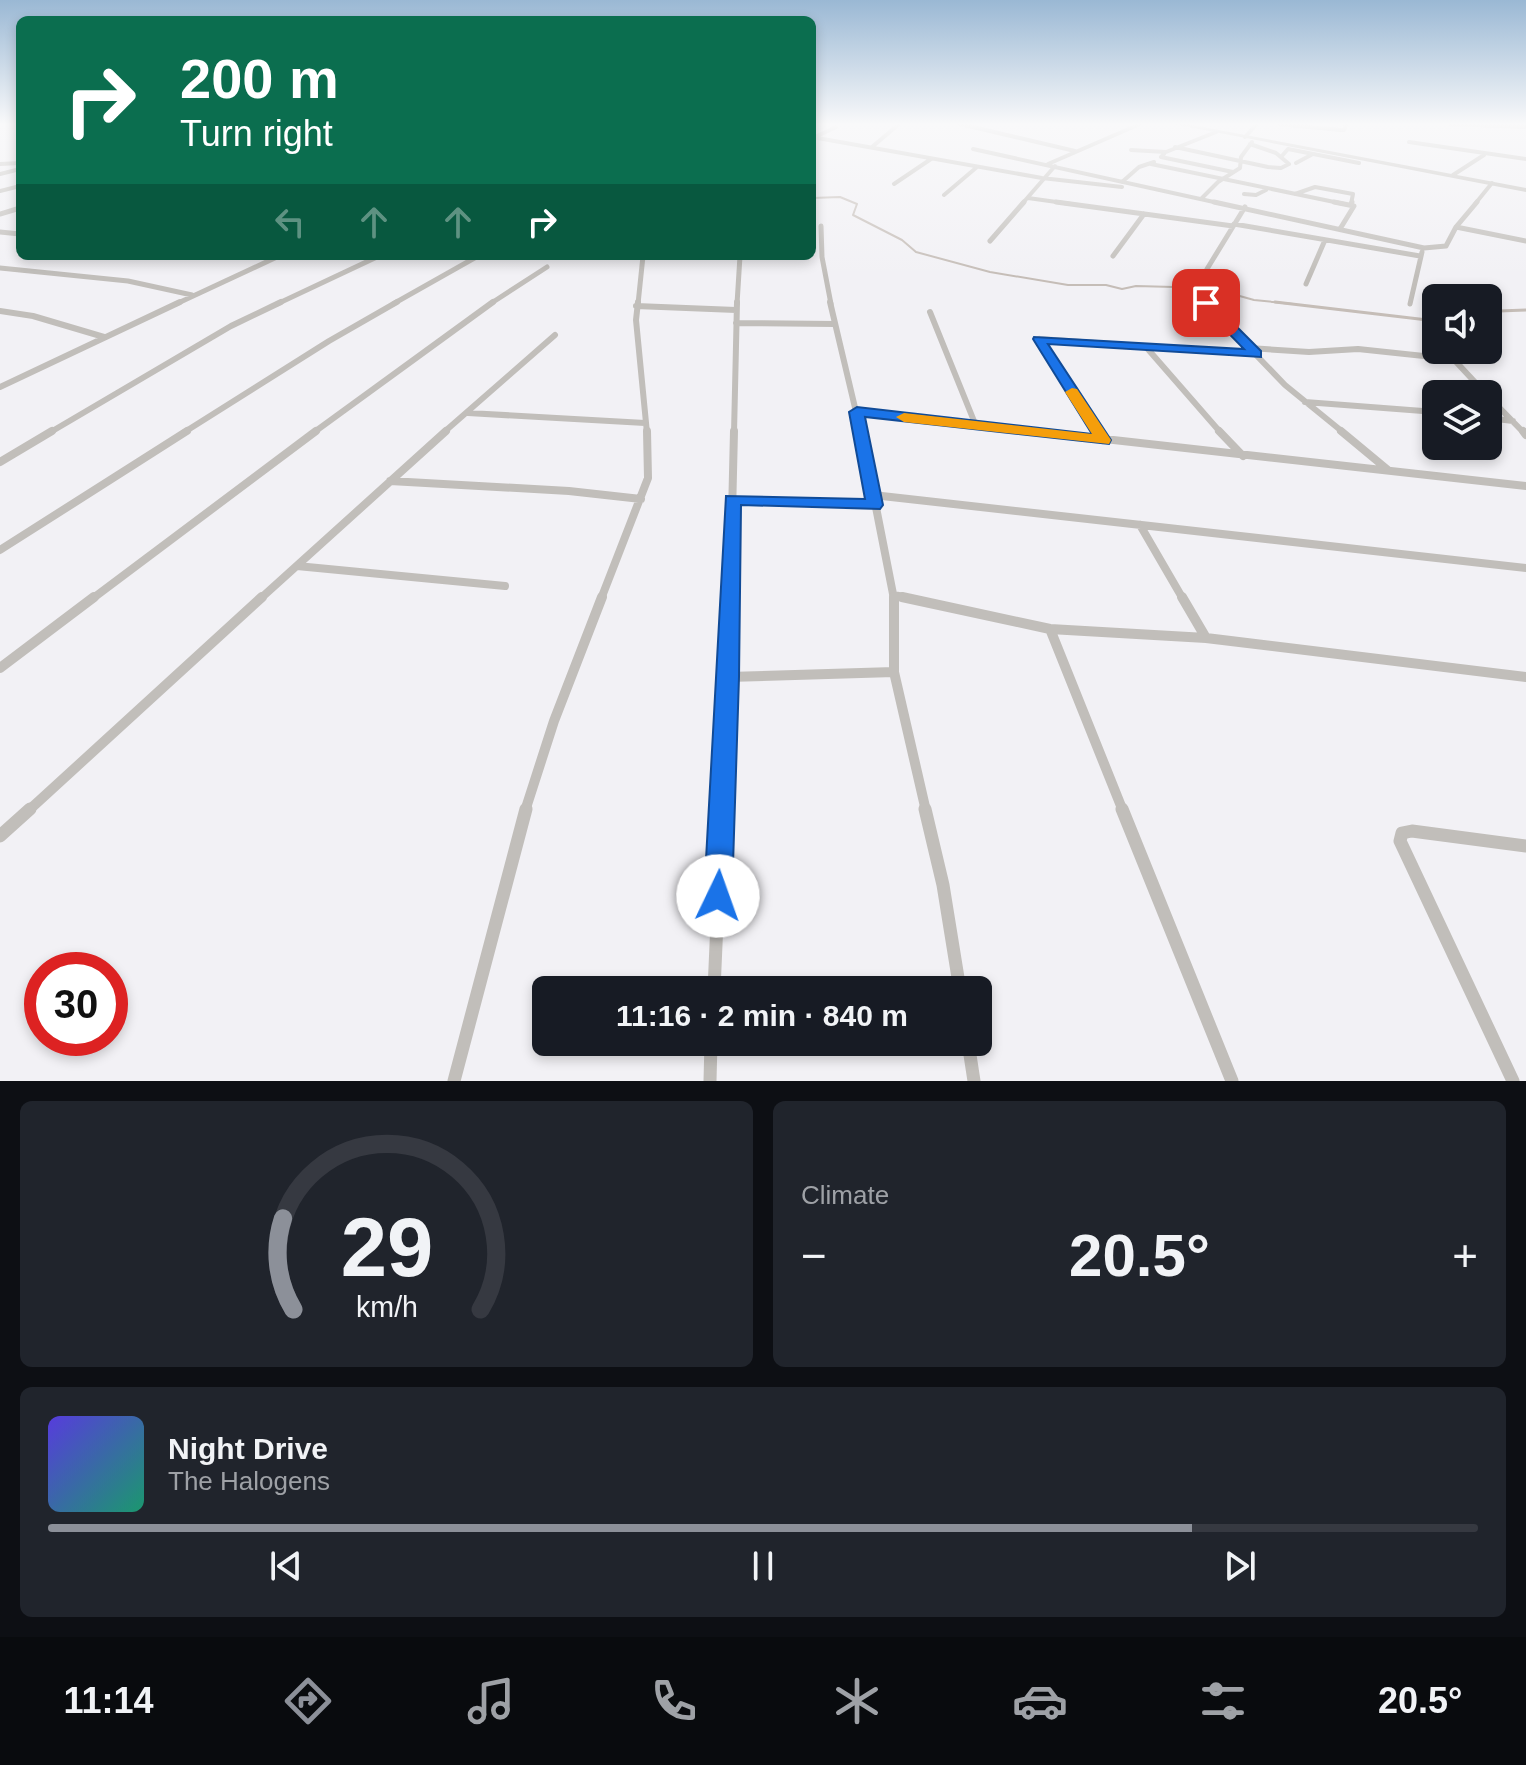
<!DOCTYPE html>
<meta charset="utf-8">
<style>
:root{--surface:#171b24;--page:#20242c;--text:#f1f3f6;--muted:#9ea1a6;--line:#363941;--accent:#8c9099}
body{margin:0;font-family:Arial,sans-serif;background:var(--page);color:var(--text);height:100vh;display:flex;flex-direction:column;font-size:30px;white-space:nowrap}
*{box-sizing:border-box;margin:0}
p{font-size:26px;color:var(--muted)}
.icon{flex:none;width:44px;height:44px;fill:none;stroke:currentColor;stroke-width:2;stroke-linecap:round;stroke-linejoin:round}
.map{position:relative;height:1081px;overflow:hidden}
.sheet{display:flex;flex-direction:column;gap:20px;padding:20px;background:#0d0f14;flex:1}
.sheet>*{flex:none}
.guide{position:absolute;left:16px;top:16px;width:800px;height:244px;border-radius:12px;box-shadow:0 4px 12px #0003;background:#0b6e4f;color:#fff;overflow:hidden}
.controls{position:absolute;left:1422px;top:284px;display:grid;gap:16px}
.controls a{display:grid;place-items:center;width:80px;height:80px;border-radius:12px;background:var(--surface);box-shadow:0 4px 12px #0003;font-size:40px}
.speed{position:absolute;left:24px;top:952px;display:flex;gap:16px;font-size:40px;font-weight:700;text-align:center}
.speed>*{display:grid;place-content:center;width:104px;height:104px;border-radius:50%;background:var(--surface);box-shadow:0 4px 12px #0003;line-height:1}
.speed .limit{border:12px solid #d22;background:#fff;color:#111}
.pin{position:absolute;display:grid;place-items:center;width:68px;height:68px;color:#fff;margin:-34px;border-radius:16px;box-shadow:0 4px 12px #0006}
.me{position:absolute;width:88px;margin:-44px;rotate:3deg;stroke-linejoin:round;filter:drop-shadow(0 0 6px #0008)}
.turn{display:flex;align-items:center;gap:28px;height:168px;padding:0 32px;font-size:36px}
.turn .icon{width:104px;height:104px;stroke-width:2.5}
.turn b{display:block;font-size:56px;line-height:68px}
.lanes{display:flex;align-items:center;height:76px;padding:0 32px;background:#0003;justify-content:center;gap:40px;direction:ltr}
.lanes .off{opacity:.35}
.big{font-size:60px;font-weight:600;line-height:1.1}
.sheet .card{flex:1;display:flex;flex-direction:column;justify-content:center;gap:12px;min-width:0;padding:0 28px;border-radius:12px;background:var(--page)}
.sheet .dial{align-items:center;gap:0}
.dial svg{height:208px;overflow:visible;fill:none;stroke:var(--line);stroke-width:7;stroke-linecap:round;text-anchor:middle}
.dial text{fill:var(--text);stroke:none}
.song{display:flex;align-items:center;gap:24px}
.cover{width:96px;height:96px;border-radius:12px;background:linear-gradient(135deg,hsl(250 70% 55%),hsl(160 70% 35%))}
.played{height:8px;border-radius:4px;background:linear-gradient(90deg,var(--accent) 80%,var(--line) 80%)}
.keys{display:flex;justify-content:space-around;direction:ltr}
.heat{display:flex;justify-content:space-between;align-items:center;font-size:44px;direction:ltr}
.sheet .tiles{flex:1;display:grid;gap:20px;grid-template-columns:1fr 1fr}
.card:last-child{grid-column:span 2}
.trip{position:absolute;left:532px;top:976px;width:460px;height:80px;border-radius:12px;background:var(--surface);box-shadow:0 4px 12px #0003;font-weight:600;line-height:80px;text-align:center}
.menu{display:flex;height:128px;justify-content:space-around;align-items:center;background:#090b0e;color:var(--muted)}
.menu .icon{width:56px;height:56px}
.menu .on{color:var(--accent)}
.menu b{font-size:36px;color:var(--text)}
.map>svg:first-child{display:block}
.lines{fill:none;stroke-linecap:round;stroke-linejoin:round}
.stream-far1{stroke:#c5bdb7;stroke-width:2}
.stream{stroke:#c5bdb7;stroke-width:3}
.minor-far5{stroke:#c1beba;stroke-width:4}
.minor-far4{stroke:#c1beba;stroke-width:5}
.minor-far3{stroke:#c1beba;stroke-width:6}
.minor-far2{stroke:#c1beba;stroke-width:8}
.minor-far1{stroke:#c1beba;stroke-width:10}
.minor{stroke:#c1beba;stroke-width:13}
.tertiary{fill:#c1beba;fill-rule:evenodd}
.route{fill:#1a73e8;stroke:#114b97;stroke-width:2}
.slow{fill:#f59e0b}
</style>
<div class="map">
<svg width="1526" height="1081" viewBox="0 0 1526 1081">
<rect width="100%" height="100%" fill="#f2f1f5"/>
<g class="lines">
<path class="stream-far1" d="M 812,198 L 840,197 L 857,204 L 853,215 L 902,240 L 916,252 L 990,272 L 1068,285 L 1106,285 L 1122,289 L 1136,286 L 1211,288 L 1254,300 L 1293,304"/>
<path class="stream" d="M 1275,302 L 1436,321
M 1488,315 L 1499,311 L 1526,310"/>
<path class="minor-far5" d="M 960,124 L 1075,151
M 1279,124 L 1340,130 L 1344,130 L 1346,124
M 1449,124 L 1526,127
M 812,137 L 1042,178 L 1122,187
M 815,137 L 836,127
M 1245,137 L 1257,124
M 1409,142 L 1526,159
M 872,147 L 899,124
M 1175,147 L 1268,167 L 1281,168 L 1289,164 L 1276,153 L 1250,144
M 973,149 L 1223,204
M 1131,150 L 1166,152 L 1216,132
M 1164,154 L 1161,157 L 1233,172
M 1281,157 L 1288,149 L 1359,163
M 1296,163 L 1311,155
M 0,164 L 20,163
M 1048,164 L 1140,124
M 1151,164 L 1344,204
M 0,174 L 20,169
M 1453,175 L 1484,155
M 1122,182 L 1139,167 L 1154,162
M 894,184 L 931,159
M 0,191 L 20,186
M 1244,194 L 1256,195 L 1266,190
M 1295,194 L 1315,187 L 1353,194 L 1351,204
M 944,195 L 977,167
M 1028,198 L 1071,204
M 1202,198 L 1218,182 L 1240,168 L 1241,157 L 1252,142
M 1022,204 L 1055,166
M 1475,204 L 1492,183"/>
<path class="minor-far4" d="M 1056,202 L 1233,226
M 1214,202 L 1424,248 L 1446,246 L 1456,227 L 1477,202
M 1334,202 L 1354,206 L 1340,229
M 1351,205 L 1352,202
M 0,214 L 20,208
M 1234,224 L 1420,256
M 821,226 L 822,257 L 831,304
M 1456,227 L 1526,241
M 0,232 L 20,234
M 990,241 L 1024,202
M 1113,256 L 1144,214
M 0,268 L 128,281 L 192,295
M 1207,269 L 1245,207
M 1306,284 L 1325,240
M 176,304 L 279,256
M 277,304 L 379,256
M 393,304 L 478,256
M 490,304 L 547,267
M 638,304 L 643,256
M 737,304 L 740,256
M 1410,304 L 1422,252"/>
<path class="minor-far3" d="M 638,302 L 636,320 L 647,433
M 830,302 L 861,433
M 1206,303 L 1285,385 L 1344,433
M 636,306 L 736,310
M 0,311 L 33,316 L 104,337
M 930,312 L 976,426
M 736,323 L 834,324
M 1431,332 L 1436,339
M 1039,339 L 1256,354
M 1039,339 L 1099,433
M 1146,347 L 1221,433
M 1249,348 L 1309,352 L 1358,349 L 1452,359
M 1445,350 L 1486,394
M 0,387 L 180,302
M 1488,396 L 1524,433
M 1305,402 L 1436,412
M 857,412 L 1051,433
M 468,413 L 645,423
M 1488,418 L 1513,421
M 49,433 L 231,326 L 281,302
M 183,433 L 329,341 L 397,302
M 313,433 L 493,302
M 443,433 L 555,335
M 734,433 L 737,302"/>
<path class="minor-far2" d="M 861,431 L 894,599
M 1033,431 L 1526,486
M 1098,431 L 1103,440
M 1219,431 L 1243,456
M 1341,431 L 1388,470
M 1523,431 L 1526,435
M 0,462 L 52,431
M 390,481 L 569,491 L 641,499
M 873,495 L 1526,568
M 732,500 L 874,505
M 1140,525 L 1183,599
M 0,550 L 187,431
M 297,566 L 505,586
M 894,595 L 911,599
M 92,599 L 316,431
M 260,599 L 446,431
M 601,599 L 648,478 L 647,431
M 730,599 L 734,431"/>
<path class="minor-far1" d="M 894,597 L 894,672 L 926,811
M 902,597 L 1050,629 L 1206,638 L 1526,677
M 1182,597 L 1206,638
M 1050,629 L 1123,811
M 0,668 L 94,597
M 728,677 L 894,672
M 28,811 L 262,597
M 525,811 L 554,721 L 602,597
M 722,811 L 730,597"/>
<path class="minor" d="M 925,809 L 943,885 L 960,990
M 1122,809 L 1232,1081
M 0,836 L 30,809
M 714,990 L 722,809
M 968,1042 L 974,1081
M 454,1081 L 526,809
M 710,1081 L 711,1042
M 1513,1081 L 1400,841 L 1402,833 L 1412,831 L 1526,846"/>
<path class="tertiary" d="M 1173,124 L 1187,124 L 1526,188 L 1526,192 Z"/>
</g>
<linearGradient id="sky" x2="0" y2="1"><stop stop-color="#9ab8d4"/><stop offset="0.45" stop-color="#f9f9fa"/><stop offset="1" stop-color="#f9f9fa" stop-opacity="0"/></linearGradient>
<rect width="1526" height="276" fill="url(#sky)"/>
<path class="route" d="M 1202,301 L 1211,301 L 1261,351 L 1261,357 L 1048,344 L 1111,440 L 1109,444 L 865,417 L 883,505 L 880,509 L 741,505 L 739,677 L 732,896 L 728,905 L 718,909 L 708,905 L 704,896 L 726,496 L 865,499 L 849,412 L 857,407 L 1092,434 L 1033,339 L 1034,337 L 1244,349 L 1202,306 Z"/>
<path class="slow" d="M 1072,388 L 1077,389 L 1111,440 L 1109,444 L 904,422 L 896,417 L 904,413 L 1092,434 L 1065,392 Z"/>
</svg>
<div class="controls">
<a><svg class="icon" aria-label="sound" viewBox="0 0 24 24"><path d="M4 9h4l5-4v14l-5-4H4zM17 9q2 3 0 6"/></svg></a>
<a><svg class="icon" aria-label="layers" viewBox="0 0 24 24"><path d="M12 4l9 5-9 5-9-5zM3 14l9 5 9-5"/></svg></a>
</div>
<div class="speed"><div class="limit">30</div></div>
<div class="pin" style="left:1206px;top:303px;background:#d93025"><svg class="icon" aria-label="arrive" viewBox="0 0 24 24"><path d="M6 21V4h12l-3 4 3 4H6"/></svg></div>
<svg class="me" style="left:718px;top:896px" viewBox="-20 -20 40 40"><circle r="19" fill="#fff"/><path d="M0-13L10 11 0 6-10 11z" fill="#1a73e8"/></svg>
<div class="trip">11:16 · 2 min · 840 m</div>
<div class="guide">
<div class="turn"><svg class="icon" aria-label="right" viewBox="0 0 24 24"><path d="M7 20v-9h11M14 6l5 5-5 5"/></svg><div><b>200 m</b>Turn right</div></div>
<div class="lanes"><svg class="icon off" aria-label="left" viewBox="0 0 24 24"><path d="M17 20v-9H6M10 6l-5 5 5 5"/></svg><svg class="icon off" aria-label="ahead" viewBox="0 0 24 24"><path d="M12 20V5M6 11l6-6 6 6"/></svg><svg class="icon off" aria-label="ahead" viewBox="0 0 24 24"><path d="M12 20V5M6 11l6-6 6 6"/></svg><svg class="icon" aria-label="right" viewBox="0 0 24 24"><path d="M7 20v-9h11M14 6l5 5-5 5"/></svg></div>
</div>
</div>
<section class="sheet">
<div class="tiles">
<div class="card dial"><svg viewBox="0 0 100 80">
<path d="M14 69A42 42 0 1 1 86 69"/>
<path d="M14 69A42 42 0 0 1 10 34" stroke="#8c9099"/>
<text x="50" y="56" font-size="32" font-weight="700">29</text>
<text x="50" y="72" font-size="11">km/h</text>
</svg></div>
<div class="card"><p>Climate</p>
<div class="heat"><a>−</a><b class="big">20.5°</b><a>+</a></div>
</div>
<div class="card">
<div class="song"><i class="cover"></i><div><b>Night Drive</b><p>The Halogens</p></div></div>
<div class="played"></div>
<div class="keys"><svg class="icon" aria-label="previous" viewBox="0 0 24 24"><path d="M18 5L8 12l10 7zM5 5v14"/></svg><svg class="icon" aria-label="pause" viewBox="0 0 24 24"><path d="M8 5v14M16 5v14"/></svg><svg class="icon" aria-label="next" viewBox="0 0 24 24"><path d="M6 5l10 7-10 7zM19 5v14"/></svg></div>
</div>
</div>
</section>
<nav class="menu">
<b>11:14</b>
<svg class="icon on" aria-label="directions" viewBox="0 0 24 24"><path d="M12 3l9 9-9 9-9-9zM9 14v-3h6M13 9l2 2-2 2"/></svg>
<svg class="icon" aria-label="music" viewBox="0 0 24 24"><path d="M9 18V5l10-2v13"/><circle cx="6" cy="18" r="3"/><circle cx="16" cy="16" r="3"/></svg>
<svg class="icon" aria-label="phone" viewBox="0 0 24 24"><path d="M5 4h4l2 5-3 2q2 4 5 5l2-3 5 2v4C11 20 4 13 5 4z"/></svg>
<svg class="icon" aria-label="climate" viewBox="0 0 24 24"><path d="M12 3v18M4 7l16 10M4 17L20 7"/></svg>
<svg class="icon" aria-label="car" viewBox="0 0 24 24"><path d="M5 17H2v-5l4-1 3-4h7l3 4 3 1v5h-3M9 17h6M6 11h13"/><circle cx="7" cy="17" r="2"/><circle cx="17" cy="17" r="2"/></svg>
<svg class="icon" aria-label="filters" viewBox="0 0 24 24"><path d="M4 7h16M4 17h16"/><circle cx="9" cy="7" r="2"/><circle cx="15" cy="17" r="2"/></svg>
<b>20.5°</b>
</nav>
